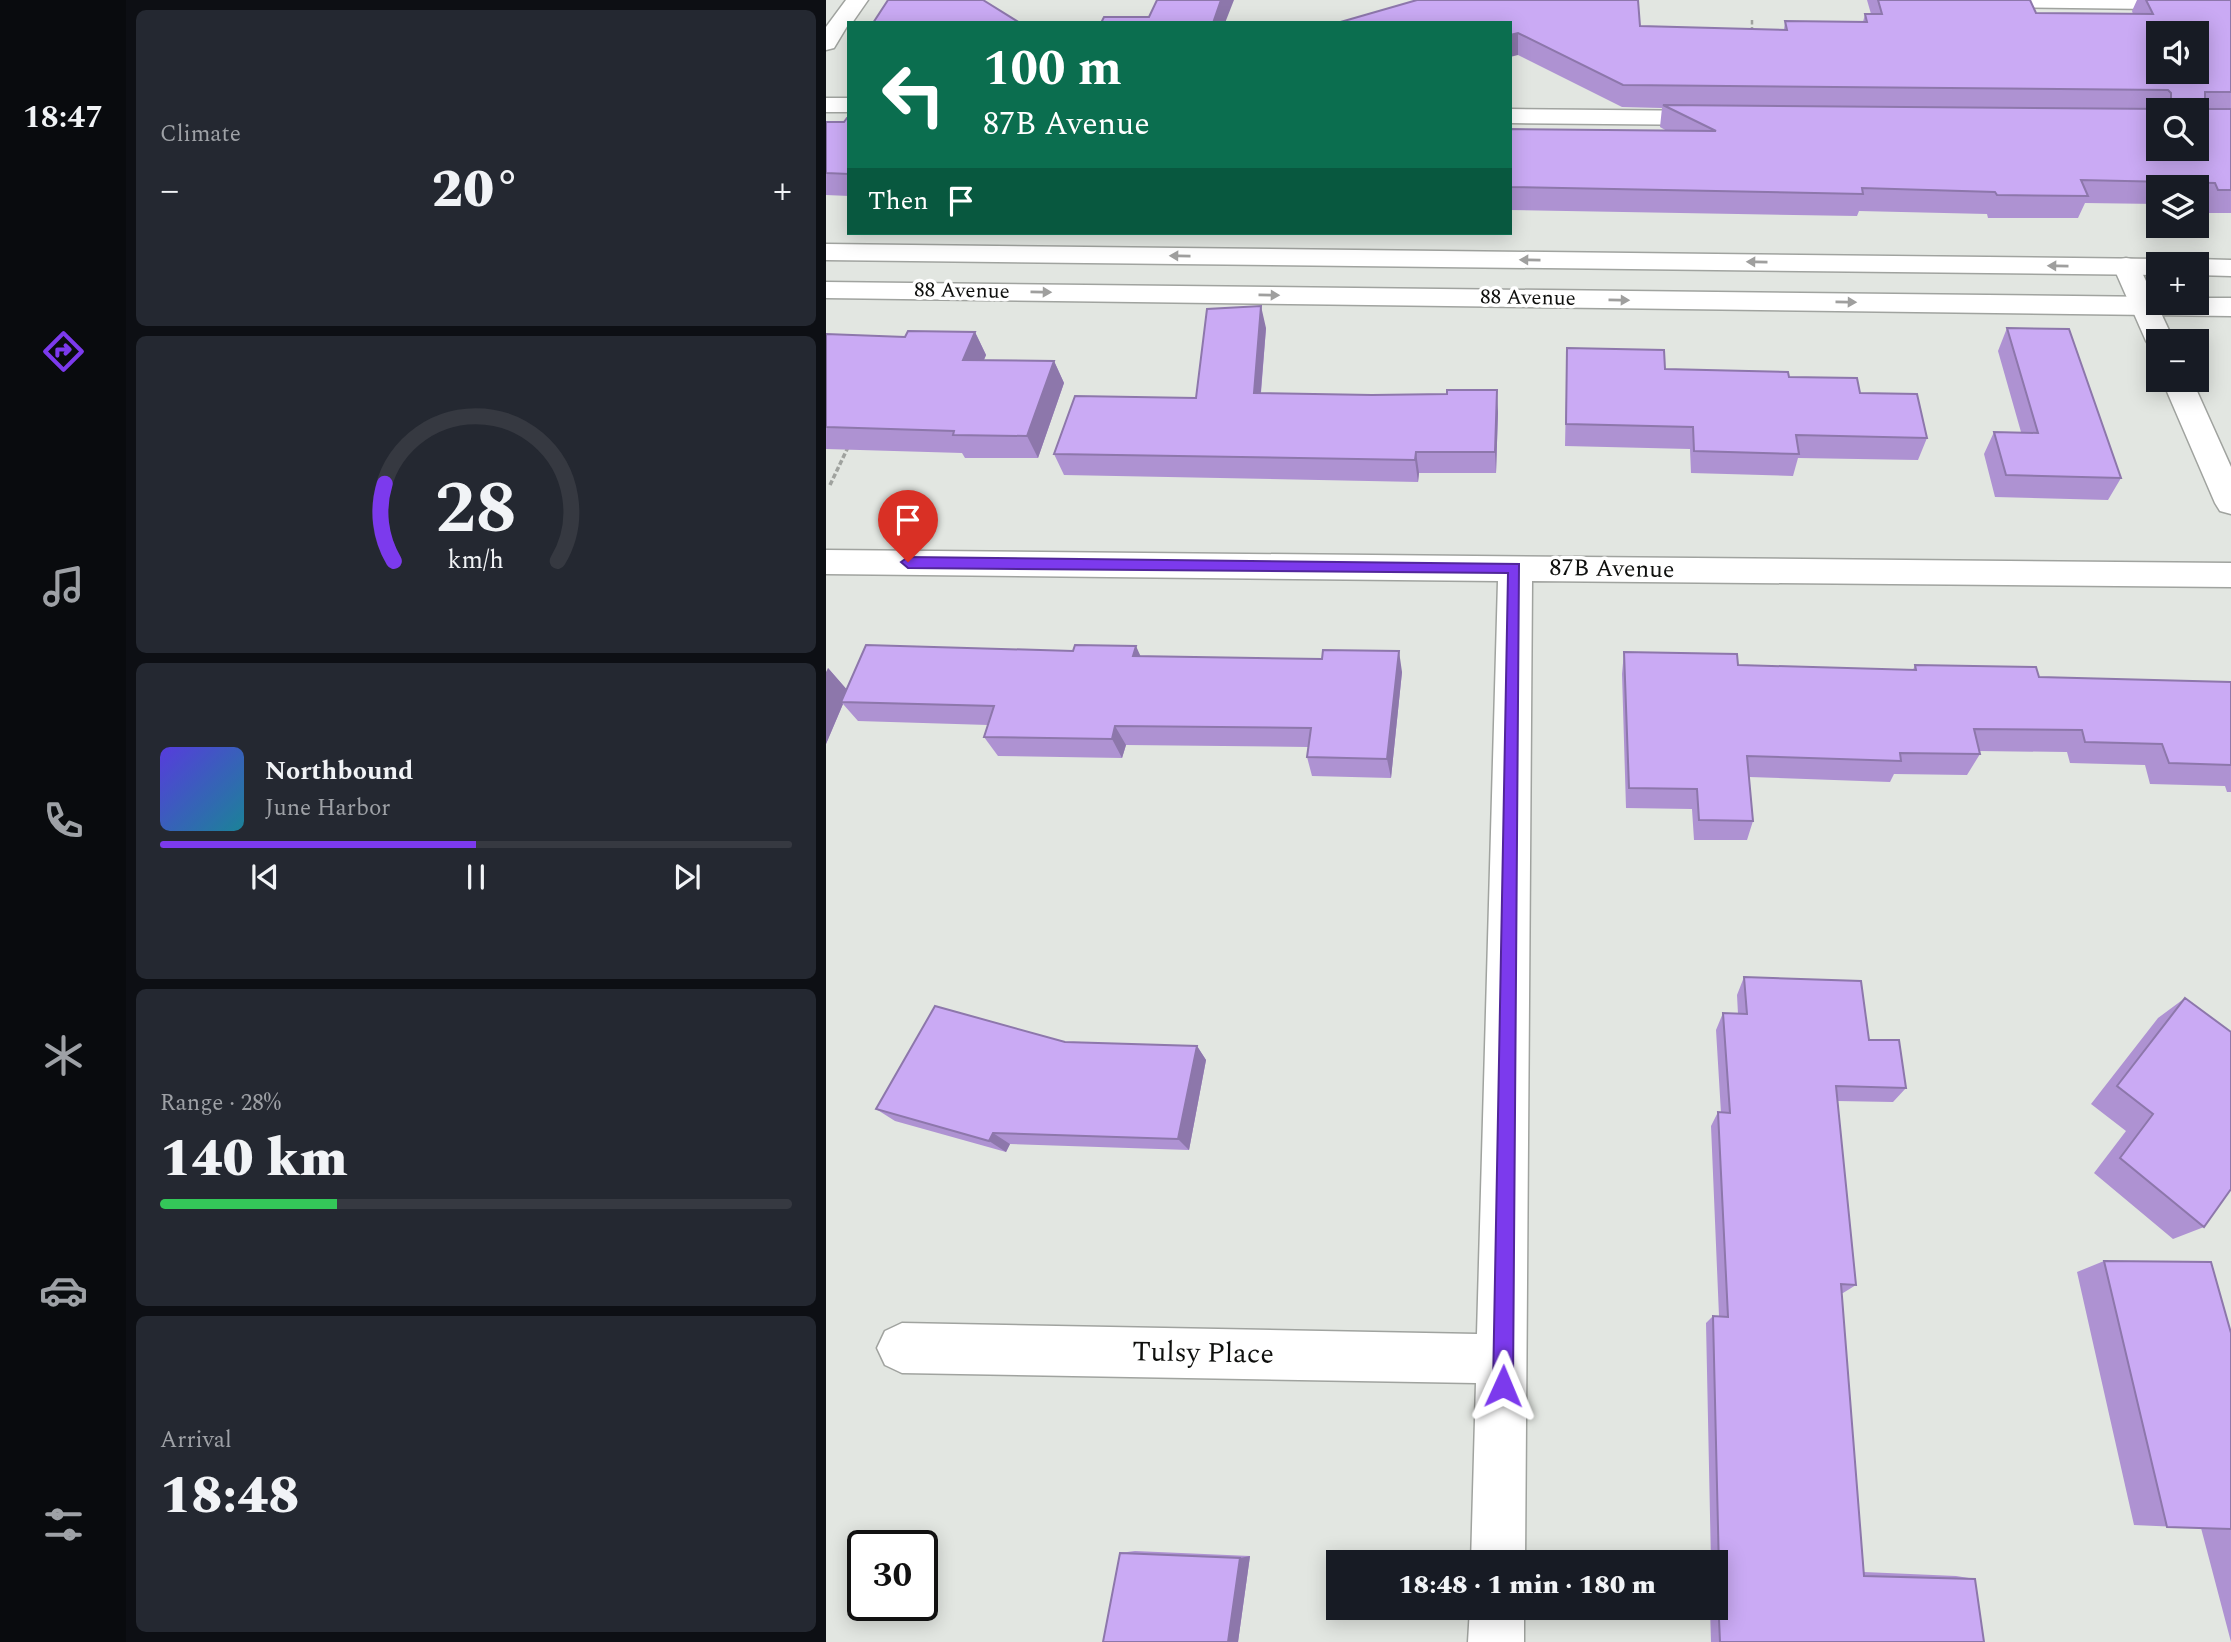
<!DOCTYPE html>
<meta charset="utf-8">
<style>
:root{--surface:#171b24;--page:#242831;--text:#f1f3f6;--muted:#9ea1a6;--line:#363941;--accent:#7c3aed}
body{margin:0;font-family:Spectral,serif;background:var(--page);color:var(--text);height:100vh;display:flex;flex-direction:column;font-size:26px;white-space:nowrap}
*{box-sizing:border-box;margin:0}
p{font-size:23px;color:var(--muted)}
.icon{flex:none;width:38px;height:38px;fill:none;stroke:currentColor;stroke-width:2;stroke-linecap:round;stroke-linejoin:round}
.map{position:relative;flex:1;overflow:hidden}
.sheet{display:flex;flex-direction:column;gap:10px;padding:10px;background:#0d0f14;width:700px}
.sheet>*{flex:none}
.top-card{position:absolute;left:21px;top:21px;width:665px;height:214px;border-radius:0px;box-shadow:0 4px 18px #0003;background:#0b6e4f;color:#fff;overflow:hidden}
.tools{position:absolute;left:1320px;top:21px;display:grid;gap:14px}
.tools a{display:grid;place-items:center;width:63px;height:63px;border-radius:0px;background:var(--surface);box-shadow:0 4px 18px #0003;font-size:35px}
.speed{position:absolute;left:21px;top:1530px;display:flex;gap:14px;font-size:35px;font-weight:700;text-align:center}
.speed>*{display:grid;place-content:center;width:91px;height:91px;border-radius:50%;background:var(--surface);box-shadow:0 4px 18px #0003;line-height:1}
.speed .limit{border:4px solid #111;border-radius:10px;background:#fff;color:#111}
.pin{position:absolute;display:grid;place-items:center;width:60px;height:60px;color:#fff;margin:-72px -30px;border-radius:50% 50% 50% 0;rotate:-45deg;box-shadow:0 0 7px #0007}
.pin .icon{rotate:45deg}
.me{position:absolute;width:77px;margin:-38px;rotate:1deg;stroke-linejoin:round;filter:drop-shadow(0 0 5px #0008)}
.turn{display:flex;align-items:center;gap:24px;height:147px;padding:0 21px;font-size:32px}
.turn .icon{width:91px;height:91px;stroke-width:2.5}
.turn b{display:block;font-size:49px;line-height:60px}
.then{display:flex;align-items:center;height:66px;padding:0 21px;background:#0003;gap:14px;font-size:26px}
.big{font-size:52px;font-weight:800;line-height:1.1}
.sheet .card{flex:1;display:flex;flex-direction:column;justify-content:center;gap:10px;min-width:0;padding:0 24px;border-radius:10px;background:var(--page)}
.sheet .dial{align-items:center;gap:0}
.dial svg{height:182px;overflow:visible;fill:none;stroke:var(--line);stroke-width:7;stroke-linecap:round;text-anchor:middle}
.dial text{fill:var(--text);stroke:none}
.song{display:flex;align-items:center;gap:21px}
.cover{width:84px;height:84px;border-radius:10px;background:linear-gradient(135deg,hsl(250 70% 55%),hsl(190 70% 35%))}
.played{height:7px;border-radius:4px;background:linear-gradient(90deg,var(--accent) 50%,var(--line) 50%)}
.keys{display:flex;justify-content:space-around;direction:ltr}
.heat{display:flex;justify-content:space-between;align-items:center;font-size:38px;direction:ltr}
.charge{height:10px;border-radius:5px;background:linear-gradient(90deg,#34c759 28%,var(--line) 0)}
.trip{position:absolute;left:500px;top:1550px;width:402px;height:70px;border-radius:0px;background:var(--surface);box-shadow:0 4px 18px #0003;font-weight:800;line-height:70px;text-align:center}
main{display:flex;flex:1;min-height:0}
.menu{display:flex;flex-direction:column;width:126px;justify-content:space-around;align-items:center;background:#090b0e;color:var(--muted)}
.menu .icon{width:49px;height:49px}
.menu .selected{color:var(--accent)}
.menu b{font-size:32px;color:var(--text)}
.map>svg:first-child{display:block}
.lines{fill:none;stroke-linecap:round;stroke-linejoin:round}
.minor-casing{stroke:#a0a39f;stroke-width:3}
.major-casing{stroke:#a0a39f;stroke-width:3}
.path-far1{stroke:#9fa29e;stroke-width:2.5;stroke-dasharray:4.5 2.5;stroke-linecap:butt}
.path{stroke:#9fa29e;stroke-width:3.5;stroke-dasharray:5 2.5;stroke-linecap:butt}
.minor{fill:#fff;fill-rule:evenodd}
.major{fill:#fff;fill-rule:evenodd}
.wall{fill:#ae92d2}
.shaded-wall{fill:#8d77ab}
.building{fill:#caaaf4;stroke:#8d77ab;stroke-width:2;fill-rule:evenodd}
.oneway{fill:#9f9f9e}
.route{fill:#7c3aed;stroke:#51269a;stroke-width:2}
.labels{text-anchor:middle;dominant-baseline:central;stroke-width:7;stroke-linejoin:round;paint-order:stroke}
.far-street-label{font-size:21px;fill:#0e0f0d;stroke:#fff}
.street-label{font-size:24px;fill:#0e0f0d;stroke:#fff}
.near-street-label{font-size:28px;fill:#0e0f0d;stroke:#fff}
</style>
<main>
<nav class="menu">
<b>18:47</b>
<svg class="icon selected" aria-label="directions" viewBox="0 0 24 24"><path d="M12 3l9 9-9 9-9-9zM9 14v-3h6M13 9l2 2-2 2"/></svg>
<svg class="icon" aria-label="music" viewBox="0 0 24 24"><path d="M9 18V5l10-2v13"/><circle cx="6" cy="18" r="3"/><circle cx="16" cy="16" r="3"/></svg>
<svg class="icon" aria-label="phone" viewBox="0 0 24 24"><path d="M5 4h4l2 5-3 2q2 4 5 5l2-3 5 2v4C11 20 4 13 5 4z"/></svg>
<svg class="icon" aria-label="climate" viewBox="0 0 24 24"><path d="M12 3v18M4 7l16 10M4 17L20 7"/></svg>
<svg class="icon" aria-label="car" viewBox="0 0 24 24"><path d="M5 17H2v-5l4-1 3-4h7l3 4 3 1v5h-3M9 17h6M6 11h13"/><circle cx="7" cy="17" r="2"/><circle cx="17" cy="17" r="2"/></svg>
<svg class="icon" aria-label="filters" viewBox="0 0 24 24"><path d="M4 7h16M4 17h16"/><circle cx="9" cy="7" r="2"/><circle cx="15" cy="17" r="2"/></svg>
</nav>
<section class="sheet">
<div class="card"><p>Climate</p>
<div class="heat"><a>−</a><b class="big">20°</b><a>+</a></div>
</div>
<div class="card dial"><svg viewBox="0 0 100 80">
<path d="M14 69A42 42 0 1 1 86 69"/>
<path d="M14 69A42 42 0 0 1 10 35" stroke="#7c3aed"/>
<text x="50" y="56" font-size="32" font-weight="700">28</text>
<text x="50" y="72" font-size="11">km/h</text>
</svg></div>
<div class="card">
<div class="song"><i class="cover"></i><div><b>Northbound</b><p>June Harbor</p></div></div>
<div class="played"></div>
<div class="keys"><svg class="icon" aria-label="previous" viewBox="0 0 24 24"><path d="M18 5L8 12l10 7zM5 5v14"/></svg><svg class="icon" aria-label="pause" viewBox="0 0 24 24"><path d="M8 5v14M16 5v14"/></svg><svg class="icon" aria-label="next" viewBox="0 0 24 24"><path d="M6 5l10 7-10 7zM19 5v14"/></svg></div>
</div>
<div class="card"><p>Range · 28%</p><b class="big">140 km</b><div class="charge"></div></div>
<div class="card"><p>Arrival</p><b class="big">18:48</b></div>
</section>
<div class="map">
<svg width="1405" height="1642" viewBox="0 0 1405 1642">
<rect width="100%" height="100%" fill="#e2e6e1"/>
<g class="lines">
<g class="minor-casing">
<path id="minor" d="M 20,0 L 42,0 L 26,23 L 23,23 L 8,48 L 0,50 L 0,27 Z
M 1082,0 L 1405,0 L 1405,10 L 1093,6 L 1085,5 Z
M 0,98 L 23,98 L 23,112 L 0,112 Z
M 684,109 L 889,111 L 897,113 L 901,118 L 897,123 L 889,125 L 684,123 Z
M 1300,258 L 1310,260 L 1313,266 L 1348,341 L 1332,341 L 1332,349 L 1324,347 L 1320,341 L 1287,266 L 1290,260 Z
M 1336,380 L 1366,380 L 1405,467 L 1405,514 L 1394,511 L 1389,503 Z
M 0,550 L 1405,563 L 1405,587 L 706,581 L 699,1563 L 645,1563 L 650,1383 L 76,1373 L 59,1365 L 51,1348 L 59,1331 L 76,1323 L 651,1334 L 672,581 L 0,574 Z
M 644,1608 L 698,1608 L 698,1642 L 642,1642 Z"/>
</g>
<g class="major-casing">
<path id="major" d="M 0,244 L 1332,259 L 1344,264 L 1332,264 L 1332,275 L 0,260 Z
M 1370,259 L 1405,260 L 1405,276 L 1370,275 L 1370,264 L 1358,264 Z
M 0,282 L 1332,297 L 1332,303 L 1370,303 L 1370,298 L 1405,298 L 1405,316 L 0,298 Z"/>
</g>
<path class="path-far1" d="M 926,20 L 926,33"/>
<path class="path" d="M 4,485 L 23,445"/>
<use href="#minor" class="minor"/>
<use href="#major" class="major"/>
</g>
<path class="wall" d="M 1041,0 L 1204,0 L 1210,13 L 1307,14 L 1306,11 L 1311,0 L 1405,0 L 1405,213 L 1380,213 L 1377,206 L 1370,205 L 1370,187 L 1332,187 L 1332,204 L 1259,203 L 1252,218 L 1162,218 L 1161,214 L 1033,211 L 1031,216 L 684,210 L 684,129 L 841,131 L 834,127 L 836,108 L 796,107 L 692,55 L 684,23 L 958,30 L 959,21 L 1037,22 L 1039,14 L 1045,14 Z
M 23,118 L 23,196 L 0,195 L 0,122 L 18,122 Z
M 440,328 L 435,393 L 672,412 L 670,473 L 593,473 L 592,482 L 238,475 L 228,454 L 370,398 Z
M 1181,328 L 1295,478 L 1282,500 L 1169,497 L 1158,454 L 1168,432 L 1195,432 L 1172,351 Z
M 149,332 L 160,355 L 158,360 L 228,361 L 238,383 L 212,458 L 139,458 L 136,453 L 0,449 L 0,334 L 79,337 Z
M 741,348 L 839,369 L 963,377 L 1034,393 L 1101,438 L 1092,460 L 972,458 L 967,476 L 865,473 L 864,449 L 739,446 Z
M 798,652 L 912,665 L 1087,670 L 1089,665 L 1213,677 L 1405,682 L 1405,792 L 1401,792 L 1399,786 L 1324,784 L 1319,765 L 1244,763 L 1241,752 L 1153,751 L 1154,754 L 1141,775 L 1068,774 L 1064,782 L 923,777 L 927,821 L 921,840 L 868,840 L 866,809 L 800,808 L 796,674 Z
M 315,656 L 576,672 L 565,778 L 486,776 L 481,757 L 482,747 L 300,745 L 296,758 L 172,756 L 158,737 L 162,725 L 32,721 L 17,704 L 0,744 L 2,668 L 21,690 Z
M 918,977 L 1043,1040 L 1080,1088 L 1067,1102 L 1011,1101 L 1030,1285 L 1017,1293 L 1015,1293 L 1038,1572 L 1130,1576 L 1149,1579 L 1158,1642 L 885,1642 L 884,1608 L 891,1608 L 891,1563 L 885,1563 L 880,1323 L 887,1316 L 893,1316 L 885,1126 L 892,1112 L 895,1113 L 890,1030 L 897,1013 L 912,1014 L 911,995 Z
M 1359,998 L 1378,1227 L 1347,1239 L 1268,1173 L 1300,1131 L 1265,1104 L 1332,1018 Z
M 239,1042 L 371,1046 L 380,1060 L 363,1150 L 184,1144 L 180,1152 L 69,1121 L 50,1109 Z
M 1278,1261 L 1405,1333 L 1405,1642 L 1375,1528 L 1308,1525 L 1251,1272 Z
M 309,1551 L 424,1556 L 412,1642 L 294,1553 Z"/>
<path class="shaded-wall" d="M 395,0 L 408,0 L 399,23 L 387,23 Z
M 692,33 L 692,55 L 684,57 L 684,35 Z
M 435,306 L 440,328 L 433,414 L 428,393 Z
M 149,332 L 160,355 L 148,383 L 137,360 Z
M 228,361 L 238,383 L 212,458 L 201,436 Z
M 671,390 L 672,412 L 670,473 L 669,452 Z
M 590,452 L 593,473 L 592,482 L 589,460 Z
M 310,646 L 319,666 L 307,656 Z
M 573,651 L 576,672 L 565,778 L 561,759 Z
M 2,668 L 23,692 L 15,702 L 17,704 L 0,744 L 0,672 Z
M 289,726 L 300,745 L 296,758 L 286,739 Z
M 371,1046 L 380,1060 L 363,1150 L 352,1139 Z
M 167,1133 L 184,1144 L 180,1152 L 163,1141 Z
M 424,1556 L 412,1642 L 402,1642 L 414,1558 Z"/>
<path class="building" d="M 62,0 L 157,0 L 194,23 L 47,23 Z
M 331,0 L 395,0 L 387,23 L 275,23 L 278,17 L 323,17 Z
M 591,0 L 812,0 L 814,26 L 961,30 L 959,21 L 1041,22 L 1039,14 L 1056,14 L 1052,0 L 1204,0 L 1210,13 L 1327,14 L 1320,0 L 1405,0 L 1405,92 L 1379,92 L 1379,109 L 1405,109 L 1405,190 L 1392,190 L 1389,183 L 1255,180 L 1262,196 L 1171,195 L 1169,192 L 1036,188 L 1037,194 L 684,187 L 684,129 L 890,131 L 837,105 L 1342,109 L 1345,107 L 1345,93 L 1342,90 L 797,85 L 692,33 L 684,35 L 684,23 L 511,23 ZM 1332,33 L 1370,33 L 1370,72 L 1332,72 ZM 1332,110 L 1370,110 L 1370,149 L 1332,149 Z
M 21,118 L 23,118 L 23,174 L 0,173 L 0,122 L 18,122 Z
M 435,306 L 428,393 L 546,395 L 621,394 L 621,390 L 671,390 L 669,452 L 590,452 L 589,460 L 228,454 L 249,396 L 370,398 L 381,309 Z
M 1181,328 L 1243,329 L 1295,478 L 1180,475 L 1168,432 L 1212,433 Z
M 82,331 L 149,332 L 137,360 L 228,361 L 201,436 L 127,435 L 128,431 L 0,427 L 0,334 L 79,337 Z
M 741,348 L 838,350 L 839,369 L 962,372 L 963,377 L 1031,378 L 1034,393 L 1091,394 L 1101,438 L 970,435 L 973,454 L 868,451 L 867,427 L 740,424 Z
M 40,645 L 247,651 L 249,645 L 310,646 L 307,656 L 496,659 L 497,650 L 573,651 L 561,759 L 481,757 L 485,728 L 289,726 L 286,739 L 158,737 L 168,706 L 15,702 Z
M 798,652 L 911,654 L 912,665 L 1090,670 L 1089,665 L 1210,667 L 1213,677 L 1405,682 L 1405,765 L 1343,763 L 1336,744 L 1259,742 L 1256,730 L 1148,729 L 1154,754 L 1074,753 L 1075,761 L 921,756 L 927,821 L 873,820 L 871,789 L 803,788 Z
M 918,977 L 1035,981 L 1043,1040 L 1073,1040 L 1080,1088 L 1010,1086 L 1030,1285 L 1015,1284 L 1038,1576 L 1149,1579 L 1158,1642 L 894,1642 L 891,1573 L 891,1570 L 893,1570 L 887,1316 L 902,1317 L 892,1112 L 904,1113 L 897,1013 L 921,1014 Z
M 1359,998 L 1405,1032 L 1405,1189 L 1378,1227 L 1294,1158 L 1327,1114 L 1291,1086 Z
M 109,1006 L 239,1042 L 371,1046 L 352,1139 L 167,1133 L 163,1141 L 50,1109 Z
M 1278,1261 L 1385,1262 L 1405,1333 L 1405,1529 L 1341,1527 Z
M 294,1553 L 414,1558 L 402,1642 L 277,1642 Z"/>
<defs><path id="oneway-solid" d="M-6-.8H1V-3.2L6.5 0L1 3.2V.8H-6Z" transform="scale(1.75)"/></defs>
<g class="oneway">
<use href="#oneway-solid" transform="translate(354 256) rotate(-179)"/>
<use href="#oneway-solid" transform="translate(704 260) rotate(-179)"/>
<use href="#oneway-solid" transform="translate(931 262) rotate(-179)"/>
<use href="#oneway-solid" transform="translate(1232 266) rotate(-179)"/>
<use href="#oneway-solid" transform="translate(215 292) rotate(1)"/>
<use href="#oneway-solid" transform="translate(443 295) rotate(1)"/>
<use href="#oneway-solid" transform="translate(793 300) rotate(1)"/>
<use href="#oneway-solid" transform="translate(1020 302) rotate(1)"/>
</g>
<path class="route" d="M 82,557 L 693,564 L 687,1386 L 684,1394 L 677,1397 L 670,1394 L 667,1386 L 682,573 L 82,568 L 75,562 Z"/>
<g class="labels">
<g class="far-street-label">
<text transform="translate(136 291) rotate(1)">88 Avenue</text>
<text transform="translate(702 298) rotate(1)">88 Avenue</text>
</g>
<g class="street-label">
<text transform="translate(786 569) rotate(1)">87B Avenue</text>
</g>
<g class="near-street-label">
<text transform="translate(377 1353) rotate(1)">Tulsy Place</text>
</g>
</g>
</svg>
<div class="tools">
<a><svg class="icon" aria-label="sound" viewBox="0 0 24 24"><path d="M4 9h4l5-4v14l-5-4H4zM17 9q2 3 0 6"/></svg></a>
<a><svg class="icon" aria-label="search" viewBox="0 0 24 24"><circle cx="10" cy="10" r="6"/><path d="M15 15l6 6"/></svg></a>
<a><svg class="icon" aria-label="layers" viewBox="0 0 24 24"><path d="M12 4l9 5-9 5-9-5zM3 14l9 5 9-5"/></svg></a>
<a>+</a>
<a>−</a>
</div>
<div class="speed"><div class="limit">30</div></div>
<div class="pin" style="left:82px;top:562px;background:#d93025"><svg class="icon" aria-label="arrive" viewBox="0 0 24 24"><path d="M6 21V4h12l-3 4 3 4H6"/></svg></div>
<svg class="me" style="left:677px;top:1386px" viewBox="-20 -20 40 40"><path d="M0-17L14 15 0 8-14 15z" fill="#7c3aed" stroke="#fff" stroke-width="4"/></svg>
<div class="trip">18:48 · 1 min · 180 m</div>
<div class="top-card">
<div class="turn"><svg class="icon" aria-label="left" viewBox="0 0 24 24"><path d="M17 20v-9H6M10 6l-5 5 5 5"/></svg><div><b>100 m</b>87B Avenue</div></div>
<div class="then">Then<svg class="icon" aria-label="arrive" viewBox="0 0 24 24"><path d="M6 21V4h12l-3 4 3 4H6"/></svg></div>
</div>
</div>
</main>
